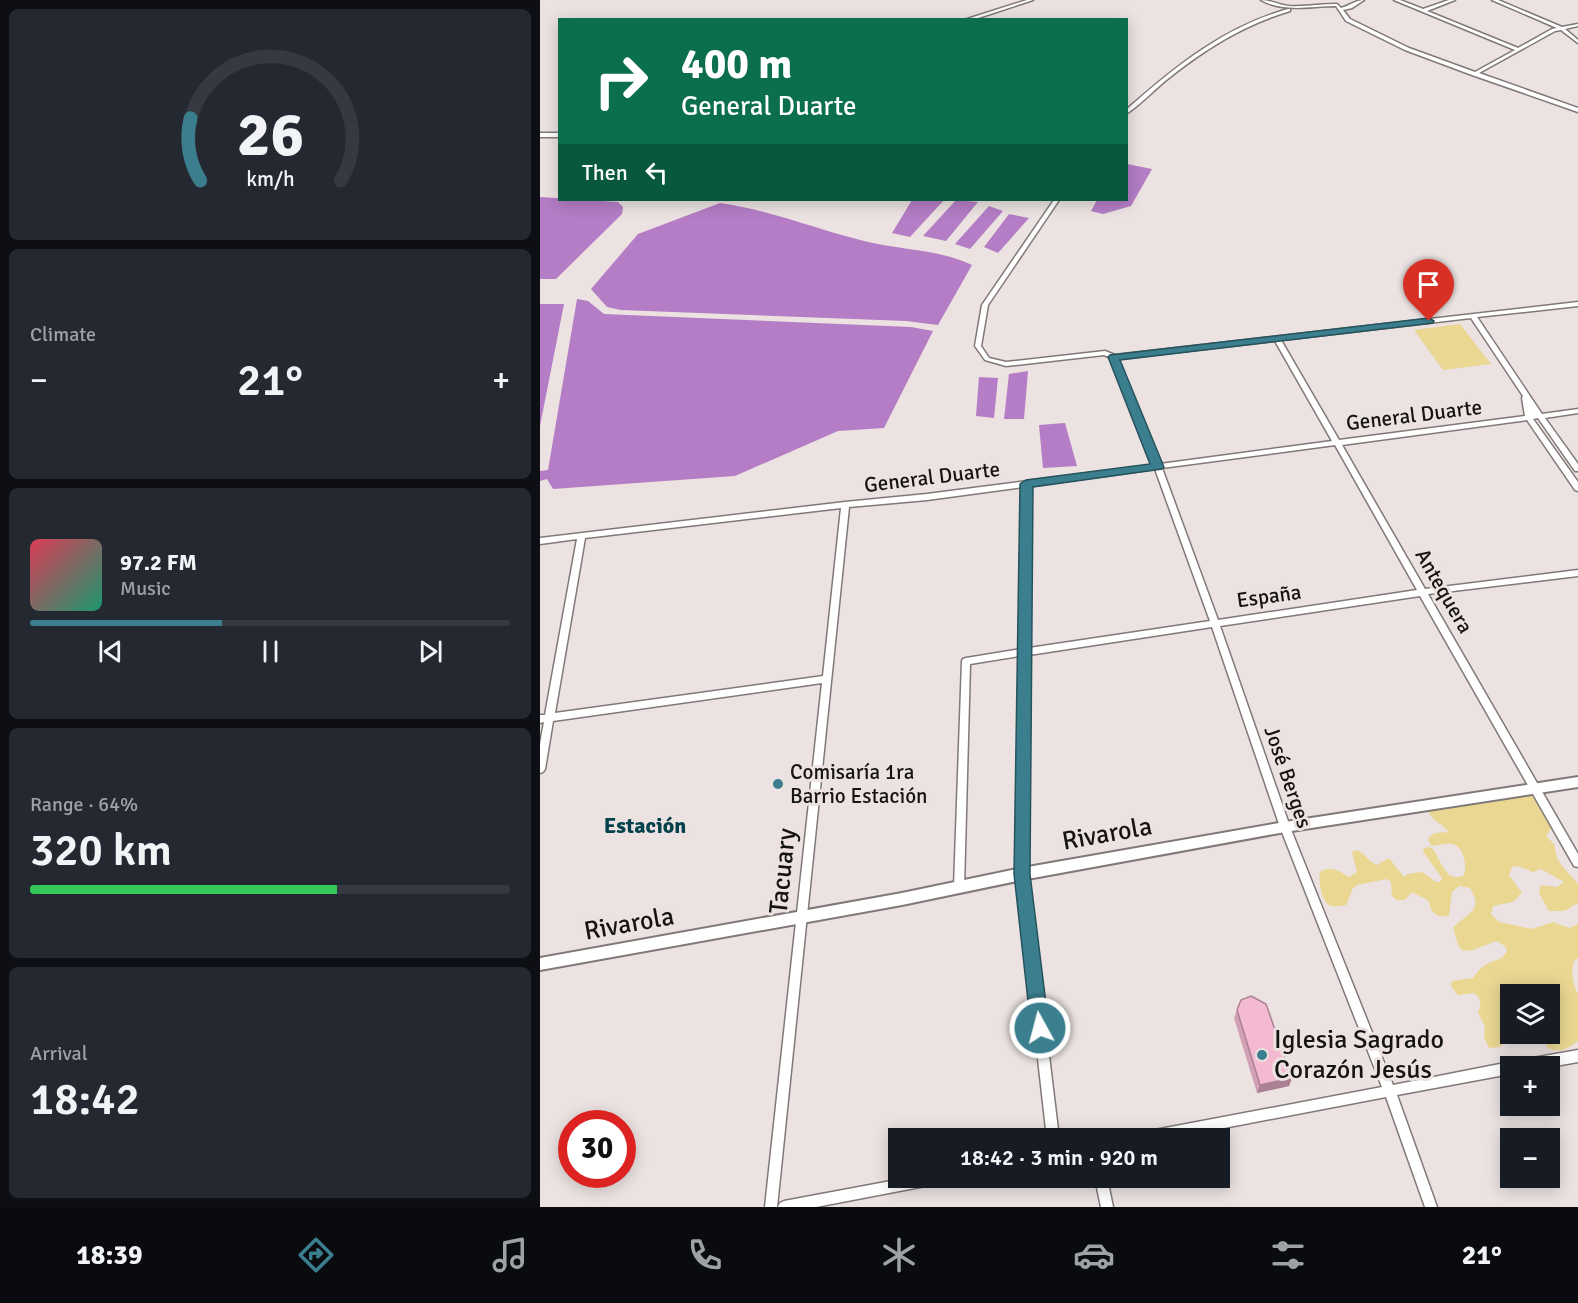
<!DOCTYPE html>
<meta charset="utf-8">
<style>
:root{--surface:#171b24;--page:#242831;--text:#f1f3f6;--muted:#9ea1a6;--line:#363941;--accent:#3b7f8e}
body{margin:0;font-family:Signika,sans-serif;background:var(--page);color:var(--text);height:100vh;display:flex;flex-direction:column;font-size:22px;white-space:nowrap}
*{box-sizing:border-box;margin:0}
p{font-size:20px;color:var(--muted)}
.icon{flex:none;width:33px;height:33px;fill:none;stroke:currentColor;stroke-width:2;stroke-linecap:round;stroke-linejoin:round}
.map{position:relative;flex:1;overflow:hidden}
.details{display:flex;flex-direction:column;gap:9px;padding:9px;background:#0d0f14;width:540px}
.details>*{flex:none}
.banner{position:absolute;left:18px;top:18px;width:570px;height:183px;border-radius:0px;box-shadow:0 3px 15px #0003;background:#0b6e4f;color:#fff;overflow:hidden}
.buttons{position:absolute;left:960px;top:984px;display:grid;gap:12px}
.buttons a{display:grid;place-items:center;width:60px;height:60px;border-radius:0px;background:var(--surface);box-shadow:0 3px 15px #0003;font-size:30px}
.speed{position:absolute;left:18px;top:1110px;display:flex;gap:12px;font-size:30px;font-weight:700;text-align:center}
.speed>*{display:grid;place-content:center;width:78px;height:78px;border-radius:50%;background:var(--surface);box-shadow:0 3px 15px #0003;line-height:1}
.speed .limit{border:9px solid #d22;background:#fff;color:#111}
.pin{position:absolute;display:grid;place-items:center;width:51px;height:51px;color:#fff;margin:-62px -26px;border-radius:50% 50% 50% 0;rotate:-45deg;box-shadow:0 0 6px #0007}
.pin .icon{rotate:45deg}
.me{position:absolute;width:66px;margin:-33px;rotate:353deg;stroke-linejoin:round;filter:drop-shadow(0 0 4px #0008)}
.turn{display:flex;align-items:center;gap:21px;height:126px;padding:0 24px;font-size:27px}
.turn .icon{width:78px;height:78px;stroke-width:2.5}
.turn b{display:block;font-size:42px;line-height:51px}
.then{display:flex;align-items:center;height:57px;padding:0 24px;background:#0003;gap:12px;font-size:22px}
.big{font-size:45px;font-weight:600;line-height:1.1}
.details .tile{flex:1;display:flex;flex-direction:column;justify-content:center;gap:9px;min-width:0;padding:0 21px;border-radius:9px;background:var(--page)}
.details .dial{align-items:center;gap:0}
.dial svg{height:156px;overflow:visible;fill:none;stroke:var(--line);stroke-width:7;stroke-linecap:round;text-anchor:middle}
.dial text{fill:var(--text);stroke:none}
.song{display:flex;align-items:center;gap:18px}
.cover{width:72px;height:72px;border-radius:9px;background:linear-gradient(135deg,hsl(350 70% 55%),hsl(160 70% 35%))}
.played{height:6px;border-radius:3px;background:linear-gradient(90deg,var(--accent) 40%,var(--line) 40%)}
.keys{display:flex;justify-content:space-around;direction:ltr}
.heat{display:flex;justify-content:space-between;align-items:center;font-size:33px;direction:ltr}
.charge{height:9px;border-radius:4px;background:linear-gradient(90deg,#34c759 64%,var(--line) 0)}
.trip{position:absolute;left:348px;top:1128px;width:342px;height:60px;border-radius:0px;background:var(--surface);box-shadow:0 3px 15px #0003;font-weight:600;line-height:60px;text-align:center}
.tab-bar{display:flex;height:96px;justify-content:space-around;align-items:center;background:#090b0e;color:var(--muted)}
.tab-bar .icon{width:42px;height:42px}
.tab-bar .on{color:var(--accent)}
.tab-bar b{font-size:27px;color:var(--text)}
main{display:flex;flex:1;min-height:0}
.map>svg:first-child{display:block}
.green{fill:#e9d792}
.water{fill:#b47dc5}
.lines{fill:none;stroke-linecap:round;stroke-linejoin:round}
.minor-casing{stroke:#807977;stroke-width:3}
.tertiary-casing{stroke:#807977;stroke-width:4}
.minor{fill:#fff;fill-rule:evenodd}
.tertiary{fill:#fff;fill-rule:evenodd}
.wall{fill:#d2a0b5}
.shaded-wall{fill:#ab8293}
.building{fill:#f4bad2;stroke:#ab8293;stroke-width:1.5}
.route{fill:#3b7f8e;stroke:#26535c;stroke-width:1.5}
.poi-dot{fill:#3b7f8e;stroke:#ebe2e1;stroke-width:2}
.labels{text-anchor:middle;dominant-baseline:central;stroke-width:6;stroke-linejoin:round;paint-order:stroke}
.street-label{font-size:21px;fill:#161313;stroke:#ebe2e1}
.poi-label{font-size:21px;fill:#161313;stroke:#ebe2e1;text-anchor:start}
.neighbourhood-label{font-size:22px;font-weight:bold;fill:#03414d;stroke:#ebe2e1}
.near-street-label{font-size:26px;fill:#161313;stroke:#ebe2e1}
.near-poi-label{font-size:26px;fill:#161313;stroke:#ebe2e1;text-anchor:start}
</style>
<main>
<section class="details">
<div class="tile dial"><svg viewBox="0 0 100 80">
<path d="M14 69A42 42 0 1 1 86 69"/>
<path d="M14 69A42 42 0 0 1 9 37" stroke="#3b7f8e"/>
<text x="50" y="56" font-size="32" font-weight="700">26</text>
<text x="50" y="72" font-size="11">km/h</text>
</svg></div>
<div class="tile"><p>Climate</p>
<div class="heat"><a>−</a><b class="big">21°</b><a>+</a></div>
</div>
<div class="tile">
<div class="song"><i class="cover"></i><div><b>97.2 FM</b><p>Music</p></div></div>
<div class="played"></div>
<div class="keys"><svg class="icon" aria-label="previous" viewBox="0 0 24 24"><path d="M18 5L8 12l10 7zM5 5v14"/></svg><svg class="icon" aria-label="pause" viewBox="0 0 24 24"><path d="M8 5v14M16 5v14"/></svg><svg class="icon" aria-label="next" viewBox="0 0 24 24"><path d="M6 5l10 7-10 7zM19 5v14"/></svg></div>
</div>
<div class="tile"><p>Range · 64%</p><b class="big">320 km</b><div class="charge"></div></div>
<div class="tile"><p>Arrival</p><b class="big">18:42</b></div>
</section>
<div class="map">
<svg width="1038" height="1207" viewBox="0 0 1038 1207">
<rect width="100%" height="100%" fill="#ebe2e1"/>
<path class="green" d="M 920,324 L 951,364 L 903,370 L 874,330 Z
M 987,793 L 997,796 L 1013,826 L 1006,836 L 1014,844 L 1017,858 L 1023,867 L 1038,884 L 1038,903 L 1024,911 L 1009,911 L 999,893 L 1001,885 L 1017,887 L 1024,882 L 1001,869 L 993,872 L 978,866 L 972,867 L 969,875 L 982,893 L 973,902 L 953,906 L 951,914 L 959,922 L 992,929 L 1013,922 L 1029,928 L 1038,924 L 1038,958 L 1034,961 C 1031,973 1032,983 1038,994 L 1038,1041 C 1028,1048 1021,1054 1008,1048 L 1000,1034 L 1010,1034 L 1010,1017 L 1013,1006 L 1010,994 L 996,994 L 989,986 L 978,985 L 974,994 L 970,994 L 970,1012 L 962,1021 L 966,1032 L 964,1043 L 960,1047 L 949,1048 L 944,1037 L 945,1027 L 938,1012 C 941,1003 942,999 934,993 L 918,995 L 911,986 L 912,981 L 933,978 C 943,964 946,964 962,958 L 967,951 L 965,946 L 956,941 L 933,950 L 923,951 L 919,947 L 913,928 C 926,913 945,912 930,888 L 919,886 L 912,892 L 909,916 C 896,918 890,912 889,901 L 872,892 L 865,900 L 857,900 L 852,896 L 851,882 L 847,879 L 817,885 L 813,888 L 806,905 C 802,906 795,907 791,906 C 781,902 778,880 780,872 C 791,865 799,871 809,877 L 817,872 L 812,852 L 816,850 C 826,853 828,862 837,865 L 849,858 L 864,877 L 867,874 L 882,872 L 896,882 L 900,882 L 902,878 L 884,853 L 883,849 L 887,847 L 892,848 C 901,858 905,885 924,875 C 927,865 924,846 912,844 C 905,843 898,846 891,846 L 888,838 L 895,833 L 908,832 C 903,822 891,823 888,809 L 942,800 L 952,802 Z"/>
<path class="water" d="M 587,164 L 612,169 L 591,206 L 563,214 L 551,211 L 557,200 L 586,200 Z
M 0,197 L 78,202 L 83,207 L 82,214 L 16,279 L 0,279 Z
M 372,200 L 404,200 L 370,237 L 352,233 Z
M 416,200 L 438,202 L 406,241 L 383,236 Z
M 180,203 C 230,210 275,229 324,241 C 359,250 398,249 432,265 L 398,325 L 366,321 L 81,310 L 67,307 L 51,289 L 98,234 Z
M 449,206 L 463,211 L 430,249 L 415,244 Z
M 469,214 L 489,218 L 458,253 L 444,247 Z
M 37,299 L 48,301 L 64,314 L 371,327 L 393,331 L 344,428 L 298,431 L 195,476 L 13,489 L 7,479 L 0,481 L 0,471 L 8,470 Z
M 0,304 L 24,304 L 0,426 Z
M 488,371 L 484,419 L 464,419 L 469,374 Z
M 439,377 L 458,378 L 454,418 L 436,416 Z
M 525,423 L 537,466 L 503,468 L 499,425 Z"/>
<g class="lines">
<g class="minor-casing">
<path id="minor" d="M 487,0 L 493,0 L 432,20 L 424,20 Z
M 721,0 C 730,0 739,5 749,6 C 765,7 781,4 797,4 L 801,8 C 809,6 816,0 824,0 L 812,8 L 803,10 L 810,19 L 869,48 L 935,72 L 975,50 L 854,0 L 860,0 L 883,9 L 909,0 L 915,0 L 887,11 L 978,48 L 1012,29 L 1017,28 L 952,0 L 958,0 L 1022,27 L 1038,24 L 1038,26 L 1025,29 L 1038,40 L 1038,43 L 1021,30 L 1015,31 L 939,73 L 1038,108 L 1038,112 L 932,75 L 865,50 L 806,21 L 796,6 C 770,6 744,13 721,0 Z
M 748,9 L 750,9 L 750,11 C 701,26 664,50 625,81 C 612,92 600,105 586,114 L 586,110 C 636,66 684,27 748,9 Z
M 0,133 L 20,133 L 20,137 L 0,137 Z
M 514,200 L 519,200 L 448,305 L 441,346 L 449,358 L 466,362 L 565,351 L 575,355 L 1038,302 L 1038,306 L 937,317 L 1002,414 L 1038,409 L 1038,413 L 1005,418 L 1038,464 L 1038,471 L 1035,471 L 998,418 L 993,419 L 1038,482 L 1038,491 L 1035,490 L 987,420 L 802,445 L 885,589 L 1038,570 L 1038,576 L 888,594 L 1038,854 L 1038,867 L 1034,866 L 880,596 L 680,626 L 750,827 L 853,1085 L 970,1062 L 974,1064 L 975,1066 L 970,1066 L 970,1074 L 857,1095 L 897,1207 L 885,1207 L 846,1097 L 632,1138 L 598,1138 L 600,1134 L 604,1132 L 842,1087 L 740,827 L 672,627 L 489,655 L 487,874 L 519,1138 L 507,1138 L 477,874 L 480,656 L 430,664 L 424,887 L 423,890 L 419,892 L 415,890 L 414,887 L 422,661 L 423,659 L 426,658 L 481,649 L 483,487 L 387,500 L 309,507 L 237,1207 L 225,1207 L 282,683 L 13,721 L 5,769 L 3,772 L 0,773 L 0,744 L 4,722 L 0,723 L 0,715 L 5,715 L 37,539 L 0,544 L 0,538 L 305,502 L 387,494 L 613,465 L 571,358 L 564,355 L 466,366 L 445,360 L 435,346 L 442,305 ZM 931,318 L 983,396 L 982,398 L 985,416 L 799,440 L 741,340 ZM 735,341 L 792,441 L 620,464 L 578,359 ZM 795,445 L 877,590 L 678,620 L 622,468 ZM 615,469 L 670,621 L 489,648 L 491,486 ZM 301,508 L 283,676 L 15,713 L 45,538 Z
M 1038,1050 L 1038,1062 L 1010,1067 L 975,1066 L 977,1062 L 981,1060 Z
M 367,1178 L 402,1178 L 400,1182 L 396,1184 L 276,1207 L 238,1207 L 240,1203 L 244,1201 Z
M 555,1178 L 567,1178 L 573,1207 L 561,1207 Z"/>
</g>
<g class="tertiary-casing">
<path id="tertiary" d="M 1038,777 L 1038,787 L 745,832 L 482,880 L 362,905 L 0,970 L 0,958 L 362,893 L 482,868 L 745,822 Z"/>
</g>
<use href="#minor" class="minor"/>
<use href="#tertiary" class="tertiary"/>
</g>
<path class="wall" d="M 697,1010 L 752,1078 L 749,1086 L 717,1093 L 694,1018 Z"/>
<path class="shaded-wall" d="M 752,1078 L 749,1086 L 717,1093 L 720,1085 Z"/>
<path class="building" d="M 711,996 L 726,1004 L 752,1078 L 720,1085 L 697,1010 L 701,1000 Z"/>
<path class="route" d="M 889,318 L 894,321 L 893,323 L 580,360 L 624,467 L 622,469 L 493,487 L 490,874 L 509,1028 L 506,1035 L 500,1037 L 493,1035 L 491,1028 L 474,874 L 480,484 L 486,480 L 610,464 L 568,357 L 570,355 Z"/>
<g class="poi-dot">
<circle cx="238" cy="784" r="6"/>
<circle cx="722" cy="1055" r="6"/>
</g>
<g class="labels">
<g class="street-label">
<text transform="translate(874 415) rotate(-7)">General Duarte</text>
<text transform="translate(392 477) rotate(-7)">General Duarte</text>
<text transform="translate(904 591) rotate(60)">Antequera</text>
<text transform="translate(729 596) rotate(-8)">España</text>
<text transform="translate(748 777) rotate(71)">José Berges</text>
</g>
<g class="poi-label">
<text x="250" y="772">Comisaría 1ra<tspan x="250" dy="24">Barrio Estación</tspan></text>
</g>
<g class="neighbourhood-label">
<text x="105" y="825">Estación</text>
</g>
<g class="near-street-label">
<text transform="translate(567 834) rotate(-10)">Rivarola</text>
<text transform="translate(243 871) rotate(-84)">Tacuary</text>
<text transform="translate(89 924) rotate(-10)">Rivarola</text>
</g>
<g class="near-poi-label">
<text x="734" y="1040">Iglesia Sagrado<tspan x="734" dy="30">Corazón Jesús</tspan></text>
</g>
</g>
</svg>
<div class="buttons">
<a><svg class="icon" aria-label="layers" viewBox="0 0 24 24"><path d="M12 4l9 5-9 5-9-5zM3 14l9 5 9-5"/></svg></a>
<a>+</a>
<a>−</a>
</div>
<div class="speed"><div class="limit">30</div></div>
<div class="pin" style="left:889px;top:321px;background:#d93025"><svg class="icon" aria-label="arrive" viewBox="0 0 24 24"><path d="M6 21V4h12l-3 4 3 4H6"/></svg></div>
<svg class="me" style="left:500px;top:1028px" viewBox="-20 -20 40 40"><circle r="17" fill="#3b7f8e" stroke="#fff" stroke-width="3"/><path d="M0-11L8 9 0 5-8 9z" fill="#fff"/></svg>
<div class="trip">18:42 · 3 min · 920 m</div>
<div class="banner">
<div class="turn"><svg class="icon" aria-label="right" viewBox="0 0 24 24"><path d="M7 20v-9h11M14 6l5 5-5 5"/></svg><div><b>400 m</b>General Duarte</div></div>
<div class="then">Then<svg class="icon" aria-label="left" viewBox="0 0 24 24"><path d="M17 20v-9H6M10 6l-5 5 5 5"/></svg></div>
</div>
</div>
</main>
<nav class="tab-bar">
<b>18:39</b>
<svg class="icon on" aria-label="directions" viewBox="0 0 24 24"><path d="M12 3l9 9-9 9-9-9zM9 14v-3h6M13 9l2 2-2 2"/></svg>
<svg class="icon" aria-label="music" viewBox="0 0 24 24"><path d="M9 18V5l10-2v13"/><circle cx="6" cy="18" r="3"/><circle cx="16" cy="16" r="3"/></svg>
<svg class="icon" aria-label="phone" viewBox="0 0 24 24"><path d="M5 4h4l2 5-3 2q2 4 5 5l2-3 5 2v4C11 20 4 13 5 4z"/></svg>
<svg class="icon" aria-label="climate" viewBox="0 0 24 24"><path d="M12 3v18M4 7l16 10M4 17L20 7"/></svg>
<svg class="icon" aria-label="car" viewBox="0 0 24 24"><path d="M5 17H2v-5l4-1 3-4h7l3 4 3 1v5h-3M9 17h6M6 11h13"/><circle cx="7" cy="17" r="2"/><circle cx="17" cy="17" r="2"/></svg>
<svg class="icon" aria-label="filters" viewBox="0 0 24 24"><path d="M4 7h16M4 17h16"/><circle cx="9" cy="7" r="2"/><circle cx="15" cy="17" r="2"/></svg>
<b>21°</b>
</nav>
